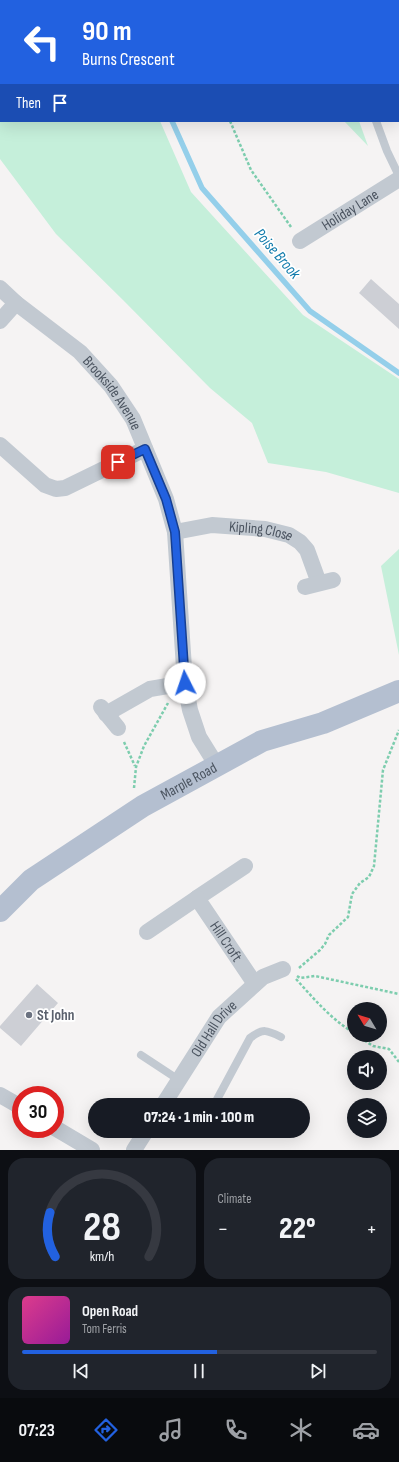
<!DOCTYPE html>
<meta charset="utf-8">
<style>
:root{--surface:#171b24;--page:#20242c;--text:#f1f3f6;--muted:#9ea1a6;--line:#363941;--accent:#2261e0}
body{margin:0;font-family:"Sofia Sans Condensed",sans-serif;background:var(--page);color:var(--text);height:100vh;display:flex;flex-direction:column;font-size:15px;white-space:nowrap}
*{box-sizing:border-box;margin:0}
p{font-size:13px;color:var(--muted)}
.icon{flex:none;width:22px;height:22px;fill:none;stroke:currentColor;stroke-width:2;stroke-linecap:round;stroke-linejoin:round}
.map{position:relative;height:1150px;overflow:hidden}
.drawer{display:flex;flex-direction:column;gap:8px;padding:8px;background:#0d0f14;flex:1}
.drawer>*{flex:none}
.banner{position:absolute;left:0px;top:0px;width:399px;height:122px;box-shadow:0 4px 16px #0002;background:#2261e0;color:#fff;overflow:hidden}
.needle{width:26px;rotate:308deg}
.tools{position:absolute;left:347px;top:1002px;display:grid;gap:8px}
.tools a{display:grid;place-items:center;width:40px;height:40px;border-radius:50%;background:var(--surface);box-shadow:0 4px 16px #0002;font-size:20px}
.speed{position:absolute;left:12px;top:1086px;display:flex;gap:8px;font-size:20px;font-weight:700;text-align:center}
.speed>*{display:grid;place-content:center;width:52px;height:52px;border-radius:50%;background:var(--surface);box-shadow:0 4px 16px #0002;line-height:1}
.speed .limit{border:6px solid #d22;background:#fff;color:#111}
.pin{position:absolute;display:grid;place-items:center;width:34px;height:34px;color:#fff;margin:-17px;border-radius:8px;box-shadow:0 2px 6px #0006}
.me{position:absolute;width:44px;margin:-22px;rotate:356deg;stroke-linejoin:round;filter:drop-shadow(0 0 3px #0008)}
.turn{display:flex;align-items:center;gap:14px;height:84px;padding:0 16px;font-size:18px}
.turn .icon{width:52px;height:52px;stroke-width:2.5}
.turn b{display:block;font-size:28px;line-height:34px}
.then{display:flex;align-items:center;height:38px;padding:0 16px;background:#0003;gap:8px;font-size:15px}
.big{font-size:30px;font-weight:800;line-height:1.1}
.drawer .widget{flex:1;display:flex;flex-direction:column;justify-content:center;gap:6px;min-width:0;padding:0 14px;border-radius:16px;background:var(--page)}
.drawer .dial{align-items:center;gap:0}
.dial svg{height:104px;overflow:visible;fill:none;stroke:var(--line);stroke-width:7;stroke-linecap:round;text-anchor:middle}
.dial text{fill:var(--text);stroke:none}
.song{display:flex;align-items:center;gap:12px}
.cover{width:48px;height:48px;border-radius:6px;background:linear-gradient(135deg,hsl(330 70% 55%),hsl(300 70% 35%))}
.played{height:4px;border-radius:2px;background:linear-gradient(90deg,var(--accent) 55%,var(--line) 55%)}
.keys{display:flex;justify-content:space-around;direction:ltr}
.heat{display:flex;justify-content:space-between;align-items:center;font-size:22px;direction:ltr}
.drawer .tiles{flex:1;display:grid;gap:8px;grid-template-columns:1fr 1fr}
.widget:last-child{grid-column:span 2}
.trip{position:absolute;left:88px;top:1098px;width:222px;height:40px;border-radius:20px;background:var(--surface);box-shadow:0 4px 16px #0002;font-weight:800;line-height:40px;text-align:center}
.dock{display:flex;height:64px;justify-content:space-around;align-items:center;background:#090b0e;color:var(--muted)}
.dock .icon{width:28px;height:28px}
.dock .on{color:var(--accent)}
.dock b{font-size:18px;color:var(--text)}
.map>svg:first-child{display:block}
.green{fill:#c5efda}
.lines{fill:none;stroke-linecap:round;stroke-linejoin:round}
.stream{stroke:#94cfea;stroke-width:5.5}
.building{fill:#cdcfd5}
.path{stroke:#7dcdae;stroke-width:2.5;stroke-dasharray:3 2;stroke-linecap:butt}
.service{stroke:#c2c9d1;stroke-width:8}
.minor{stroke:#c2c9d1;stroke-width:16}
.primary{stroke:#b4bfd0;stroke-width:22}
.route-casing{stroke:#163f92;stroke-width:10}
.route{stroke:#2261e0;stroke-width:7}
.worship-dot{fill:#6b7280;stroke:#fff;stroke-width:1.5}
.labels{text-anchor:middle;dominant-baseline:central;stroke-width:3.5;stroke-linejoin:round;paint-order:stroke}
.street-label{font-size:15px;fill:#4b5460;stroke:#fff}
.worship-label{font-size:15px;font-weight:bold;fill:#5b616d;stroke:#fff;text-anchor:start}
.water-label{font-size:16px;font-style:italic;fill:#127cac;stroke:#fff}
</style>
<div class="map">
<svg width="399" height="1150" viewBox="0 0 399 1150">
<rect width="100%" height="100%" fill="#f5f3f3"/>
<path class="green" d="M 0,0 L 77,1 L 1,1 L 1,121 L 160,121 L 191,192 L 303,315 L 399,379 L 399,493 L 326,472 L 268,463 L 252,423 L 210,388 L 123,300 L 56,234 L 0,159 Z
M 189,0 L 399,0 L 399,123 L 398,1 Z
M 344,121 L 359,121 L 368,146 Z
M 399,549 L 399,655 L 381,566 Z"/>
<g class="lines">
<path class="stream" d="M 90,0 L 91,1
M 172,121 L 202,188 L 310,311 L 399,373"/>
</g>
<path class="building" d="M 371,279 L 399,304 L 399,329 L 359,293 Z
M 37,984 L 58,1003 L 21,1046 L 0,1028 L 0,1026 Z"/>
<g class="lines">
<path class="path" d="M 170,0 L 171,1
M 230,121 L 251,170 L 291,227
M 124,742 L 135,766
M 134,788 L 136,767 L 144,746 L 168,703
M 299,968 L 320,950 L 325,944 L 329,935 L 348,917 L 352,894 L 360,883 L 369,877 L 374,866 L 383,770 L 399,730
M 297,976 L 300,978 L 315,976 L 399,994
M 296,979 C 314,999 331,1019 354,1033
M 356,1035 L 373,1046 L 389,1049 L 399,1062"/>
<path class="service" d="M 376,121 L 387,151 L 399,176
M 141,1055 L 179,1080
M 214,1105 L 250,1038 C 263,1028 267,1030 281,1037"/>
<g class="minor">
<path id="s1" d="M 300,241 L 399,179"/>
<path id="s2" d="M 0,288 L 16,303 L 80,352 L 111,386 L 133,419 L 166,499 L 175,532 L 185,683 L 190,710 L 199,737 L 217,766"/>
<path d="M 0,321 L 16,303"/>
<path d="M 0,445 L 45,485 L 56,489 L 65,488 L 145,449"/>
<path id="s3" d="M 175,532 L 212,525 L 265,529 L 289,535 L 300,542 L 307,550 L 319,583"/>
<path d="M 305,587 L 333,580"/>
<path d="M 101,707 L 118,728"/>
<path d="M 106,714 L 150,689 L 185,683"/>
<path id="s4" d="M 245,866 L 197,898 L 255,984"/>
<path d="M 147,932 L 197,898"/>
<path d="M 0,1095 L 21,1107"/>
<path id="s5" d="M 163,1105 L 219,1017 L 263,977 L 283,969"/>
<path d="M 55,1128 L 92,1150"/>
<path d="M 134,1150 L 146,1131"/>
</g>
<path class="primary" id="s6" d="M 0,911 L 31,880 L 143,806 L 262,741 L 323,723 L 399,691"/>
</g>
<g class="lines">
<g class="route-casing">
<path id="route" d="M 118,462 L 145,449 L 166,499 L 175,532 L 185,683"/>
</g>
<use href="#route" class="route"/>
</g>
<circle class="worship-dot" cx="29" cy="1015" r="4"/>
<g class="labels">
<g class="street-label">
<text stroke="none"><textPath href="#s1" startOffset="59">Holiday Lane</textPath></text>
<text stroke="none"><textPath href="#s2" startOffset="155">Brookside Avenue</textPath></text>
<text stroke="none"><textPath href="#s3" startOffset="87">Kipling Close</textPath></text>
<text stroke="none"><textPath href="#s6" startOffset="230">Marple Road</textPath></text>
<text stroke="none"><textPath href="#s4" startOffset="110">Hill Croft</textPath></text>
<text stroke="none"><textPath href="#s5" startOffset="92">Old Hall Drive</textPath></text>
</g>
<g class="worship-label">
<text x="37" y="1015">St John</text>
</g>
<g class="water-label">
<text transform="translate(277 254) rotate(49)">Poise Brook</text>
</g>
</g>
</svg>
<div class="tools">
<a><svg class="needle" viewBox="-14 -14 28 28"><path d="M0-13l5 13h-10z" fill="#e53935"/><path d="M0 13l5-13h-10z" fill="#9ea1a6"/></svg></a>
<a><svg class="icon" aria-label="sound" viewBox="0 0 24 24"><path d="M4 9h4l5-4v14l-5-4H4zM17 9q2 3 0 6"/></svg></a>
<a><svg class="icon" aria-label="layers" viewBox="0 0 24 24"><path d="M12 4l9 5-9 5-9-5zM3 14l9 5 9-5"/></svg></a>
</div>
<div class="speed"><div class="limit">30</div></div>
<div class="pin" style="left:118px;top:462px;background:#d93025"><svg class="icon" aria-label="arrive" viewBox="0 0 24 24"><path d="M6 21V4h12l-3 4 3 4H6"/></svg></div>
<svg class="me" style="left:185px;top:683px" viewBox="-20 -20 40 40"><circle r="19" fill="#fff"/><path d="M0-13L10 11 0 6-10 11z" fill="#2261e0"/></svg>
<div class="trip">07:24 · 1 min · 100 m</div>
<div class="banner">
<div class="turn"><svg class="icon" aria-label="left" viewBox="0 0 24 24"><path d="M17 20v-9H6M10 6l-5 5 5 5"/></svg><div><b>90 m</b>Burns Crescent</div></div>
<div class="then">Then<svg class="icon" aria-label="arrive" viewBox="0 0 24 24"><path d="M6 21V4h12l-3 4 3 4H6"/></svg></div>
</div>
</div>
<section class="drawer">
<div class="tiles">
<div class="widget dial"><svg viewBox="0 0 100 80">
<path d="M14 69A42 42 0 1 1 86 69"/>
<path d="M14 69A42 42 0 0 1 10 35" stroke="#2261e0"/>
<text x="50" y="56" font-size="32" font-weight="700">28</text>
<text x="50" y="72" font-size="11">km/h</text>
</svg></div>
<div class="widget"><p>Climate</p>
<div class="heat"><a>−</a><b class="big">22°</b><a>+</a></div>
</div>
<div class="widget">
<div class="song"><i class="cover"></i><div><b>Open Road</b><p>Tom Ferris</p></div></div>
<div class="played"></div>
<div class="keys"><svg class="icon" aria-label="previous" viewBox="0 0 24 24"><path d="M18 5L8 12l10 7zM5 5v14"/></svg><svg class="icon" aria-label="pause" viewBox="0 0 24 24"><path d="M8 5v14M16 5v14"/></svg><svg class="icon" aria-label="next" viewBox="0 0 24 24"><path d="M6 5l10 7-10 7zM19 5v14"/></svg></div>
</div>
</div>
</section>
<nav class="dock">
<b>07:23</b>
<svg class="icon on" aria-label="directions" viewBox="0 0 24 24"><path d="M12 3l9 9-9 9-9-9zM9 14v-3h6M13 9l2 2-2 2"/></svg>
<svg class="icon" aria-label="music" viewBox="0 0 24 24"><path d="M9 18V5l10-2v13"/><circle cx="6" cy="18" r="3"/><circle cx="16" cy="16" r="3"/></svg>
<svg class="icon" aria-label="phone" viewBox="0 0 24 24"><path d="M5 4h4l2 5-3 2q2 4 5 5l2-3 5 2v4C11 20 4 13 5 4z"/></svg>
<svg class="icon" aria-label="climate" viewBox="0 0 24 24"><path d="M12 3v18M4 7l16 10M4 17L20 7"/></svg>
<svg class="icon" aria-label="car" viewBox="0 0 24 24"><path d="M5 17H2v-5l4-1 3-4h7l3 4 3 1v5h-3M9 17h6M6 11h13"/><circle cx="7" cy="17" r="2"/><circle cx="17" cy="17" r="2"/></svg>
</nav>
